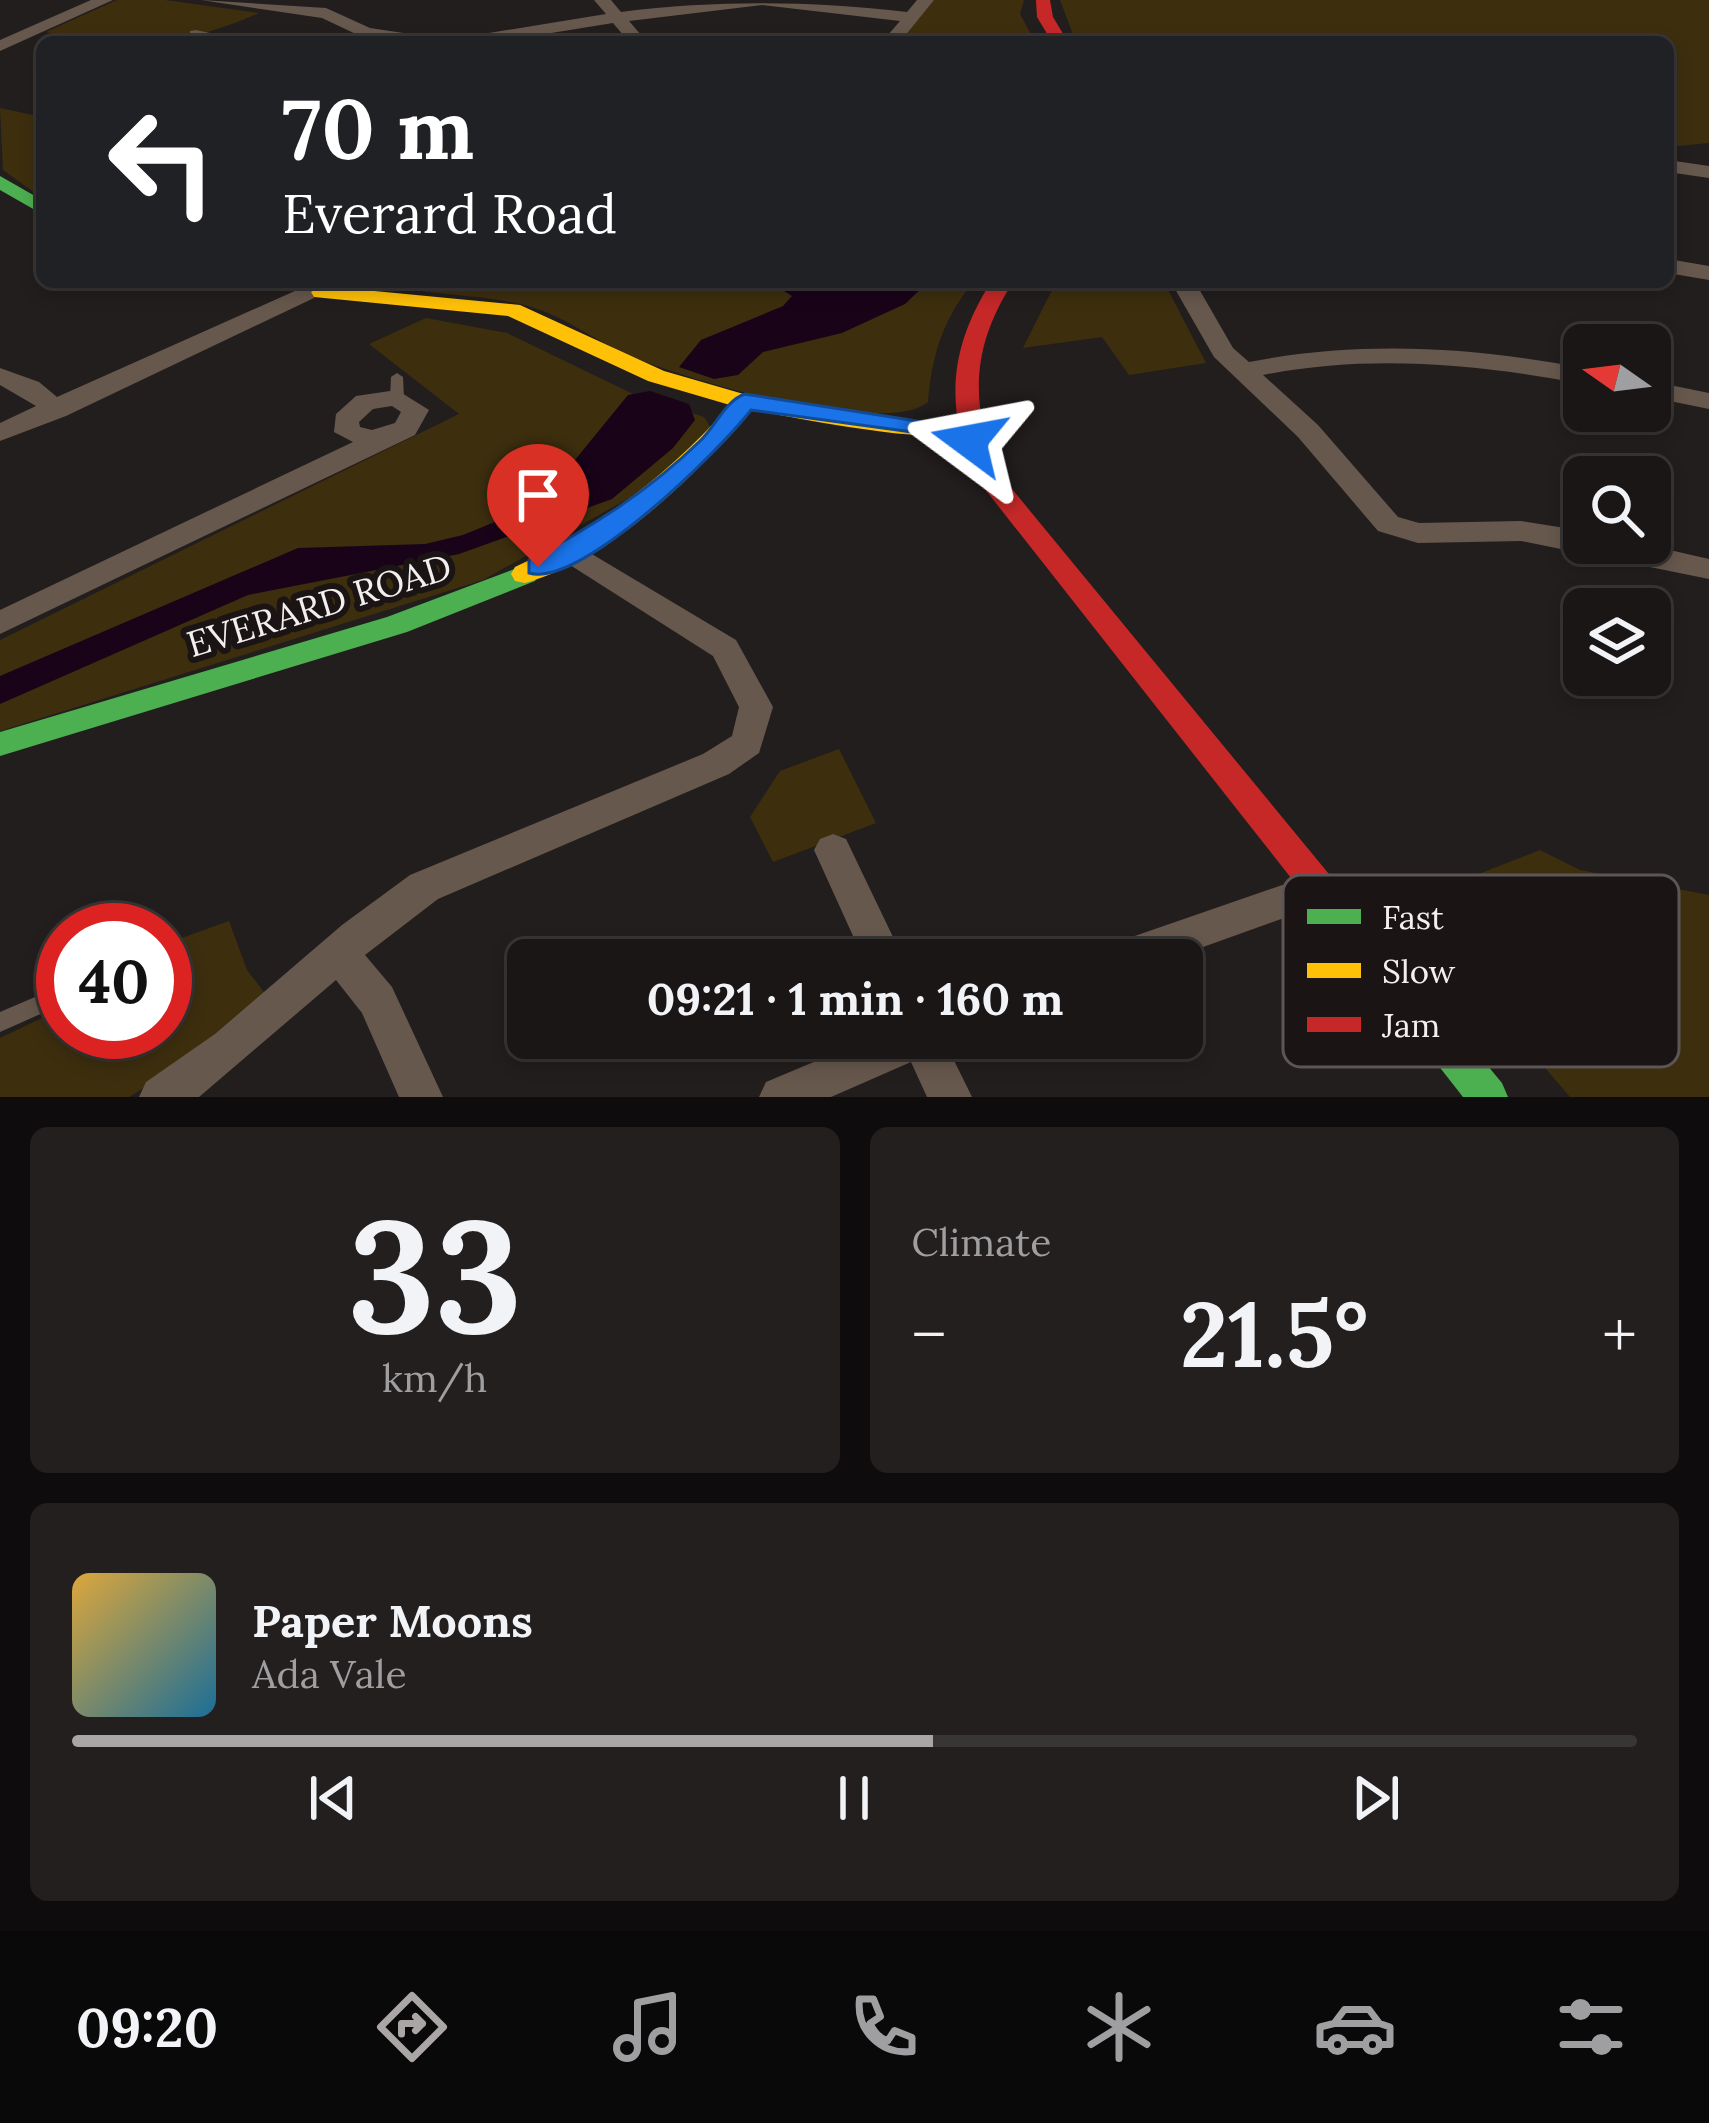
<!DOCTYPE html>
<meta charset="utf-8">
<style>
:root{--surface:#1a1616;--page:#231f1f;--text:#f1f3f6;--muted:#9f9fa1;--line:#383535;--accent:#aba6a6}
body{margin:0;font-family:Lora,serif;background:var(--page);color:var(--text);height:100vh;display:flex;flex-direction:column;font-size:45px;white-space:nowrap}
*{box-sizing:border-box;margin:0}
p{font-size:39px;color:var(--muted)}
.icon{flex:none;width:66px;height:66px;fill:none;stroke:currentColor;stroke-width:2;stroke-linecap:round;stroke-linejoin:round}
.map{position:relative;height:1097px;overflow:hidden}
.panel{display:flex;flex-direction:column;gap:30px;padding:30px;background:#0e0c0c;flex:1}
.panel>*{flex:none}
.banner{position:absolute;left:36px;top:36px;width:1638px;height:252px;border-radius:18px;box-shadow:0 6px 18px #0003,0 0 0 3px var(--line);background:#202124;color:#fff;overflow:hidden}
.needle{width:78px;rotate:284deg}
.buttons{position:absolute;left:1563px;top:324px;display:grid;gap:24px}
.buttons a{display:grid;place-items:center;width:108px;height:108px;border-radius:18px;background:var(--surface);box-shadow:0 6px 18px #0003,0 0 0 3px var(--line);font-size:60px}
.speed{position:absolute;left:36px;top:903px;display:flex;gap:24px;font-size:60px;font-weight:700;text-align:center}
.speed>*{display:grid;place-content:center;width:156px;height:156px;border-radius:50%;background:var(--surface);box-shadow:0 6px 18px #0003,0 0 0 3px var(--line);line-height:1}
.speed .limit{border:18px solid #d22;background:#fff;color:#111}
.pin{position:absolute;display:grid;place-items:center;width:102px;height:102px;color:#fff;margin:-123px -51px;border-radius:50% 50% 50% 0;rotate:-45deg;box-shadow:0 0 12px #0007}
.pin .icon{rotate:45deg}
.me{position:absolute;width:132px;margin:-66px;rotate:283deg;stroke-linejoin:round;filter:drop-shadow(0 0 9px #0008)}
.turn{display:flex;align-items:center;gap:42px;height:252px;padding:0 48px;font-size:54px}
.turn .icon{width:156px;height:156px;stroke-width:2.5}
.turn b{display:block;font-size:84px;line-height:102px}
.big{font-size:90px;font-weight:700;line-height:1.1}
.panel .widget{flex:1;display:flex;flex-direction:column;justify-content:center;gap:18px;min-width:0;padding:0 42px;border-radius:18px;background:var(--page)}
.panel .dial{align-items:center;gap:0}
.dial b{font-size:156px;line-height:1}
.song{display:flex;align-items:center;gap:36px}
.cover{width:144px;height:144px;border-radius:18px;background:linear-gradient(135deg,hsl(40 70% 55%),hsl(200 70% 35%))}
.played{height:12px;border-radius:6px;background:linear-gradient(90deg,var(--accent) 55%,var(--line) 55%)}
.keys{display:flex;justify-content:space-around;direction:ltr}
.heat{display:flex;justify-content:space-between;align-items:center;font-size:66px;direction:ltr}
.panel .tiles{flex:1;display:grid;gap:30px;grid-template-columns:1fr 1fr}
.widget:last-child{grid-column:span 2}
.trip{position:absolute;left:507px;top:939px;width:696px;height:120px;border-radius:18px;background:var(--surface);box-shadow:0 6px 18px #0003,0 0 0 3px var(--line);font-weight:700;line-height:120px;text-align:center}
.menu{display:flex;height:192px;justify-content:space-around;align-items:center;background:#0a0909;color:var(--muted)}
.menu .icon{width:84px;height:84px}
.menu .on{color:var(--accent)}
.menu b{font-size:54px;color:var(--text)}
.map>svg:first-child{display:block}
.green{fill:#3d2e0e}
.water{fill:#190319}
.lines{fill:none;stroke-linecap:round;stroke-linejoin:round}
.lane{fill:#67584d;fill-rule:evenodd}
.street{fill:#67584d;fill-rule:evenodd}
.fast{fill:#4caf50;fill-rule:evenodd}
.slow{fill:#ffc107;fill-rule:evenodd}
.jam{fill:#c62828;fill-rule:evenodd}
.route{fill:#1a73e8;stroke:#114b97;stroke-width:3}
.labels{text-anchor:middle;dominant-baseline:central;stroke-width:12;stroke-linejoin:round;paint-order:stroke}
.street-label{font-size:36px;fill:#f4efef;stroke:#1b1414}
.key{fill:#1b1414;stroke:#5c5656;stroke-width:3}
.key-label{font-size:33px;fill:#f4efef}
</style>
<div class="map">
<svg width="1709" height="1097" viewBox="0 0 1709 1097">
<rect width="100%" height="100%" fill="#231e1e"/>
<path class="green" d="M 117,0 L 165,0 L 259,13 C 196,42 113,57 46,32 Z
M 934,0 L 1024,0 L 1020,14 L 1035,42 L 897,42 Z
M 1060,0 L 1709,0 L 1709,143 L 1668,147 L 1668,42 L 1082,42 L 1074,37 Z
M 0,108 L 33,115 L 42,134 L 42,198 L 3,170 Z
M 380,282 L 973,282 C 943,320 932,354 928,402 C 882,439 670,376 617,350 C 589,336 564,317 534,308 C 484,292 430,298 380,282 Z
M 1056,282 L 1164,282 L 1206,363 L 1129,375 L 1102,337 L 1023,348 Z
M 426,318 L 507,333 L 631,393 L 704,417 L 711,428 L 647,488 L 483,580 L 0,731 L 0,640 L 459,414 L 369,344 Z
M 839,749 L 876,823 L 773,862 L 750,817 L 780,771 Z
M 1540,850 L 1580,870 L 1709,895 L 1709,1097 L 1570,1097 L 1404,903 Z
M 229,921 L 247,970 L 267,996 L 189,1060 L 129,1097 L 0,1097 L 0,1038 L 63,1008 L 63,1032 L 165,1032 L 165,944 Z"/>
<path class="water" d="M 770,282 L 821,282 L 844,291 L 876,282 L 928,282 L 905,304 L 842,333 L 763,352 L 738,375 L 714,379 L 679,367 L 701,340 L 783,306 L 792,296 Z
M 650,391 L 689,404 L 695,420 L 673,448 L 612,499 L 459,554 L 248,595 L 0,704 L 0,676 L 298,548 L 425,544 L 463,535 L 517,513 L 548,493 L 628,395 Z"/>
<g class="lines">
<path class="lane" d="M 397,373 L 403,377 L 404,398 L 397,402 L 390,398 L 391,377 Z
M 63,985 L 63,1004 L 0,1032 L 0,1012 Z"/>
<path class="street" d="M 91,0 L 113,0 L 0,51 L 0,40 Z
M 201,0 L 326,8 L 370,28 L 417,35 L 489,33 L 606,14 L 594,0 L 611,0 L 621,12 C 718,0 811,1 907,12 L 917,0 L 934,0 L 900,42 L 882,42 L 900,21 L 762,5 L 629,21 L 647,42 L 629,42 L 613,23 L 496,42 L 397,42 L 360,36 L 322,18 Z
M 196,30 L 224,36 L 215,41 L 190,39 L 190,31 Z
M 1668,160 L 1709,166 L 1709,178 L 1668,172 Z
M 1668,259 L 1709,266 L 1709,280 L 1668,273 Z
M 1171,282 L 1195,282 L 1233,348 L 1249,362 C 1362,340 1472,347 1584,368 L 1584,384 C 1477,364 1370,354 1263,375 L 1318,425 L 1398,517 L 1419,523 L 1521,521 L 1584,531 L 1584,543 L 1639,543 L 1709,559 L 1709,579 L 1521,541 L 1418,543 L 1378,531 L 1298,437 L 1214,357 Z
M 306,286 L 314,288 L 314,298 L 66,416 L 0,441 L 0,423 L 36,406 L 0,385 L 0,368 L 39,382 L 57,397 Z
M 1650,381 L 1709,393 L 1709,409 L 1650,397 Z
M 397,390 L 429,410 L 415,435 L 0,634 L 0,610 L 353,442 L 334,432 L 336,414 L 356,396 ZM 392,406 L 401,412 L 395,423 L 372,430 L 360,427 L 359,422 L 373,409 Z
M 570,541 L 736,640 L 773,707 L 759,753 L 729,774 L 438,899 L 365,955 L 392,987 L 443,1097 L 399,1097 L 362,1013 L 336,980 L 199,1097 L 139,1097 L 146,1082 L 215,1034 L 342,925 L 410,875 L 703,754 L 732,736 L 739,707 L 713,656 L 559,558 L 555,551 Z
M 833,834 L 846,839 L 904,960 L 864,960 L 814,850 L 820,839 Z
M 1320,872 L 1334,876 L 1339,888 L 1334,900 L 1167,960 L 1097,960 L 1103,947 Z
M 871,1038 L 943,1038 L 972,1097 L 927,1097 L 911,1062 L 831,1097 L 759,1097 L 766,1082 Z"/>
<path class="fast" d="M 0,176 L 42,200 L 42,214 L 0,190 Z
M 525,565 L 535,567 L 539,574 L 535,581 L 407,632 L 0,756 L 0,732 L 387,617 Z
M 1367,931 L 1380,936 L 1502,1083 L 1508,1097 L 1463,1097 L 1354,958 L 1349,947 L 1354,936 Z"/>
<path class="slow" d="M 322,286 L 520,305 L 664,371 L 747,395 L 936,424 L 992,416 L 1004,423 C 967,456 802,418 751,410 C 695,477 611,559 525,583 L 515,581 L 511,574 L 515,567 C 599,527 669,475 730,405 L 648,381 L 508,316 L 314,297 L 311,292 Z"/>
<path class="jam" d="M 1036,0 L 1050,0 L 1053,17 L 1068,42 L 1052,42 L 1037,17 Z
M 991,282 L 1013,282 C 972,346 969,402 998,472 L 1380,936 L 1385,947 L 1380,958 L 1367,963 L 1354,958 L 973,474 C 945,403 950,347 991,282 Z"/>
</g>
<path class="route" d="M 745,394 L 936,424 L 976,426 L 981,441 L 969,448 L 956,438 L 751,410 C 720,450 581,588 529,573 L 529,560 C 592,527 649,491 700,441 C 715,427 726,400 745,394 Z"/>
<g class="labels">
<g class="street-label">
<text transform="translate(319 605) rotate(-17)">EVERARD ROAD</text>
</g>
</g>
<rect x="1283" y="875" width="396" height="192" rx="18" class="key"/>
<rect x="1307" y="909" width="54" height="15" fill="#4caf50"/>
<rect x="1307" y="963" width="54" height="15" fill="#ffc107"/>
<rect x="1307" y="1017" width="54" height="15" fill="#c62828"/>
<g class="key-label">
<text x="1382" y="929">Fast</text>
<text x="1382" y="983">Slow</text>
<text x="1382" y="1037">Jam</text>
</g>
</svg>
<div class="buttons">
<a><svg class="needle" viewBox="-14 -14 28 28"><path d="M0-13l5 13h-10z" fill="#e53935"/><path d="M0 13l5-13h-10z" fill="#9f9fa1"/></svg></a>
<a><svg class="icon" aria-label="search" viewBox="0 0 24 24"><circle cx="10" cy="10" r="6"/><path d="M15 15l6 6"/></svg></a>
<a><svg class="icon" aria-label="layers" viewBox="0 0 24 24"><path d="M12 4l9 5-9 5-9-5zM3 14l9 5 9-5"/></svg></a>
</div>
<div class="speed"><div class="limit">40</div></div>
<div class="pin" style="left:538px;top:567px;background:#d93025"><svg class="icon" aria-label="arrive" viewBox="0 0 24 24"><path d="M6 21V4h12l-3 4 3 4H6"/></svg></div>
<svg class="me" style="left:969px;top:441px" viewBox="-20 -20 40 40"><path d="M0-17L14 15 0 8-14 15z" fill="#1a73e8" stroke="#fff" stroke-width="4"/></svg>
<div class="trip">09:21 · 1 min · 160 m</div>
<div class="banner">
<div class="turn"><svg class="icon" aria-label="left" viewBox="0 0 24 24"><path d="M17 20v-9H6M10 6l-5 5 5 5"/></svg><div><b>70 m</b>Everard Road</div></div>
</div>
</div>
<section class="panel">
<div class="tiles">
<div class="widget dial"><b>33</b><p>km/h</p></div>
<div class="widget"><p>Climate</p>
<div class="heat"><a>−</a><b class="big">21.5°</b><a>+</a></div>
</div>
<div class="widget">
<div class="song"><i class="cover"></i><div><b>Paper Moons</b><p>Ada Vale</p></div></div>
<div class="played"></div>
<div class="keys"><svg class="icon" aria-label="previous" viewBox="0 0 24 24"><path d="M18 5L8 12l10 7zM5 5v14"/></svg><svg class="icon" aria-label="pause" viewBox="0 0 24 24"><path d="M8 5v14M16 5v14"/></svg><svg class="icon" aria-label="next" viewBox="0 0 24 24"><path d="M6 5l10 7-10 7zM19 5v14"/></svg></div>
</div>
</div>
</section>
<nav class="menu">
<b>09:20</b>
<svg class="icon on" aria-label="directions" viewBox="0 0 24 24"><path d="M12 3l9 9-9 9-9-9zM9 14v-3h6M13 9l2 2-2 2"/></svg>
<svg class="icon" aria-label="music" viewBox="0 0 24 24"><path d="M9 18V5l10-2v13"/><circle cx="6" cy="18" r="3"/><circle cx="16" cy="16" r="3"/></svg>
<svg class="icon" aria-label="phone" viewBox="0 0 24 24"><path d="M5 4h4l2 5-3 2q2 4 5 5l2-3 5 2v4C11 20 4 13 5 4z"/></svg>
<svg class="icon" aria-label="climate" viewBox="0 0 24 24"><path d="M12 3v18M4 7l16 10M4 17L20 7"/></svg>
<svg class="icon" aria-label="car" viewBox="0 0 24 24"><path d="M5 17H2v-5l4-1 3-4h7l3 4 3 1v5h-3M9 17h6M6 11h13"/><circle cx="7" cy="17" r="2"/><circle cx="17" cy="17" r="2"/></svg>
<svg class="icon" aria-label="filters" viewBox="0 0 24 24"><path d="M4 7h16M4 17h16"/><circle cx="9" cy="7" r="2"/><circle cx="15" cy="17" r="2"/></svg>
</nav>
